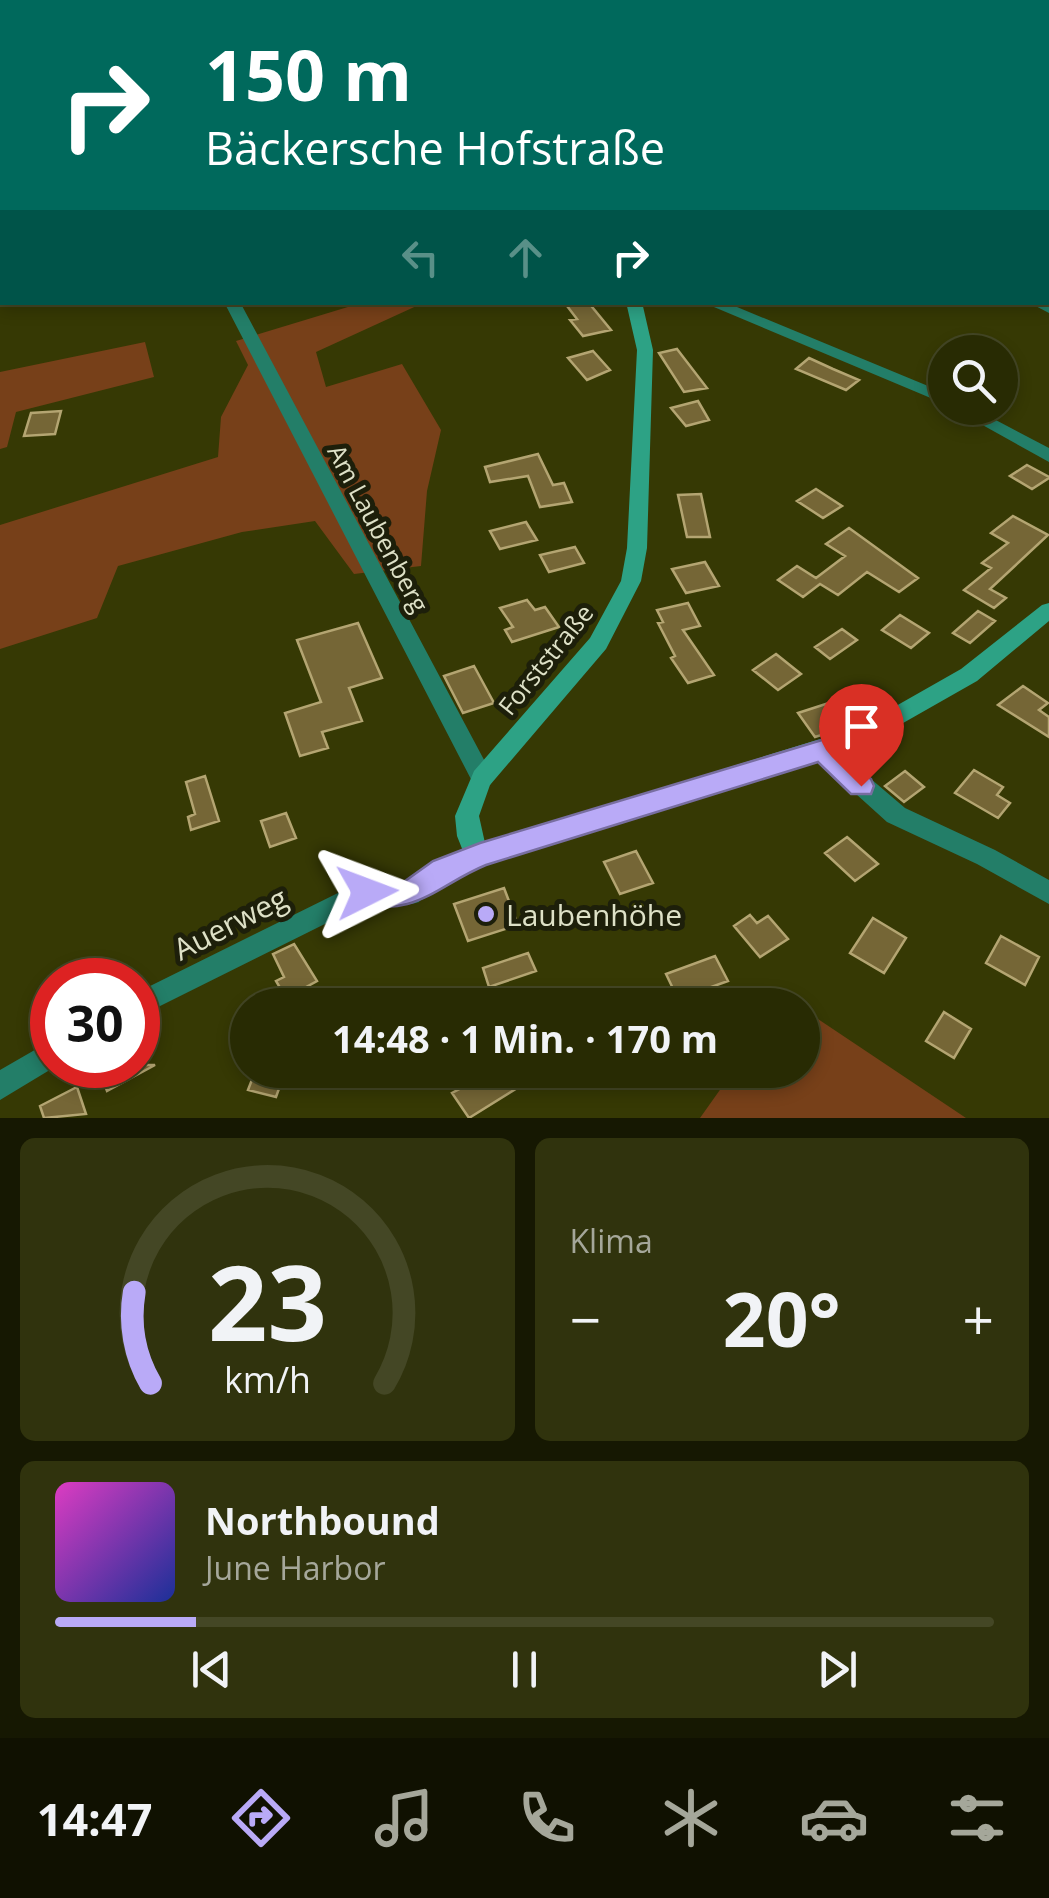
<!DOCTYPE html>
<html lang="de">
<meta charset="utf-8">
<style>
:root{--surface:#282b03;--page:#30330d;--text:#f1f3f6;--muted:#a5a79a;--line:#444725;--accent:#b9aaf7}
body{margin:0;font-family:"Open Sans",sans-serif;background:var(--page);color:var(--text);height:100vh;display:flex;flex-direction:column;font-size:38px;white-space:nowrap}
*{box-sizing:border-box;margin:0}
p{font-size:32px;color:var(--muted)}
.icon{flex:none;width:55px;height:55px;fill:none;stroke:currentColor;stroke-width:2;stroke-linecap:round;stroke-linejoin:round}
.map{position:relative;height:1118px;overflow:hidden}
.sheet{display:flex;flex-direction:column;gap:20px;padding:20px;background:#161802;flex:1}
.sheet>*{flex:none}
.hud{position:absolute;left:0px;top:0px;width:1050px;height:305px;box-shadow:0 5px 15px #0003,0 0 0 2px var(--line);background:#00695c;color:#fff;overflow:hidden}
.buttons{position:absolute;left:928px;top:335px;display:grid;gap:20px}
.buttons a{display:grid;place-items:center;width:90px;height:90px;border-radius:50%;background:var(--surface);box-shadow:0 5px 15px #0003,0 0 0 2px var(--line);font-size:50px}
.speed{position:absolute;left:30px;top:958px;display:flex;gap:20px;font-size:50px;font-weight:700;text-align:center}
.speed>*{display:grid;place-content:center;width:130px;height:130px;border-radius:50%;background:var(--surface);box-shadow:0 5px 15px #0003,0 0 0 2px var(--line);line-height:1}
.speed .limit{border:15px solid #d22;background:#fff;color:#111}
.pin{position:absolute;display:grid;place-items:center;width:85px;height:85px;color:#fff;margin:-102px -42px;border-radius:50% 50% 50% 0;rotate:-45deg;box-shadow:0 0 10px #0007}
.pin .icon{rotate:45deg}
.me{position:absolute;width:110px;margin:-55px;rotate:87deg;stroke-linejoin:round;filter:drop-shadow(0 0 8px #0008)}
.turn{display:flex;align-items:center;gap:35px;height:210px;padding:0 40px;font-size:45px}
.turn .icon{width:130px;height:130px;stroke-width:2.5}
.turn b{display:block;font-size:70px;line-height:85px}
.lanes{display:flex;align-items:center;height:95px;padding:0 40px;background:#0003;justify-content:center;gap:50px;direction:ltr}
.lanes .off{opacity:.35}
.big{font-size:75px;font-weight:700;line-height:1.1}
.sheet .widget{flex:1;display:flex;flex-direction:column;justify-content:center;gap:15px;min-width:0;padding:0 35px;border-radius:15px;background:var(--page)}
.sheet .dial{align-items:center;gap:0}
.dial svg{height:260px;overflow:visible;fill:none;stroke:var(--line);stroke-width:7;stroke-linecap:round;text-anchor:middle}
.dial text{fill:var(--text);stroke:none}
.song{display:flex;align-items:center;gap:30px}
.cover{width:120px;height:120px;border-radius:15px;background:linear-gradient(135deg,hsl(310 70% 55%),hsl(230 70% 35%))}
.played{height:10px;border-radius:5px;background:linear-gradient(90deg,var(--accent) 15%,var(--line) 15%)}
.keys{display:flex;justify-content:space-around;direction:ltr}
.heat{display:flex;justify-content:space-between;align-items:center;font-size:55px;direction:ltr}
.sheet .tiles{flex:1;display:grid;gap:20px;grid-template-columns:1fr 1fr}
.widget:last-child{grid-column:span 2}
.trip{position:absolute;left:230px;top:988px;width:590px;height:100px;border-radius:50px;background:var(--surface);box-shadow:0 5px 15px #0003,0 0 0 2px var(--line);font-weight:700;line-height:100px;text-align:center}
.dock{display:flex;height:160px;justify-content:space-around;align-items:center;background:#101101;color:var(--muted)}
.dock .icon{width:70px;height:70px}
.dock .current{color:var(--accent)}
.dock b{font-size:45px;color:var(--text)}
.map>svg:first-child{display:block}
.green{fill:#774019}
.building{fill:#756636;stroke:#b4a572;stroke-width:2.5}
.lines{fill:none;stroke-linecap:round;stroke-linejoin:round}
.street{fill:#237e68;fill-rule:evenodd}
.secondary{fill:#2da285;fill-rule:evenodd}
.route{fill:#b9aaf7;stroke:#786ea1;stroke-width:2.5}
.poi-dot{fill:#b9aaf7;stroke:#1d1f0a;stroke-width:4}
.labels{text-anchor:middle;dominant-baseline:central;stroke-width:10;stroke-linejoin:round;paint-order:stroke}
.street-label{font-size:25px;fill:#dee1c7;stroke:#1d1f0a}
.near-poi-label{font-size:30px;fill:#dee1c7;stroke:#1d1f0a;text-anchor:start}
.near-street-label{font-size:30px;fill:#dee1c7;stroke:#1d1f0a}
</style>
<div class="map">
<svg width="1049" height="1118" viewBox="0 0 1049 1118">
<rect width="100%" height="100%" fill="#363904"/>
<path class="green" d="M 339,0 L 854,0 L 848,2 Z
M 361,303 L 423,303 L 316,352 L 326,387 L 402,364 L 441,430 L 427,491 L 421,566 L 354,574 L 315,521 L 242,532 L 118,566 L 97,618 L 0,649 L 0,525 L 218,457 L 221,417 L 248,365 L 236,341 Z
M 145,342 L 154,377 L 16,412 L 7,447 L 0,449 L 0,372 Z
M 803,1009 L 966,1118 L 700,1118 L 734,1070 L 802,1070 Z"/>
<path class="building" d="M 564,302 L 588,302 L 611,330 L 583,336 L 570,320 L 577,319 Z
M 677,349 L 707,388 L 684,392 L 659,353 Z
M 593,351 L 610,370 L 587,380 L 568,358 Z
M 809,358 L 833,369 L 859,380 L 846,390 L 796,369 Z
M 698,401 L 709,420 L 686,426 L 671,408 Z
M 61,411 L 55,434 L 24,436 L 31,413 Z
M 538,454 L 553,485 L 564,483 L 572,502 L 540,507 L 528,476 L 490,482 L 485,467 Z
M 1027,465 L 1049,477 L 1049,478 L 1032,489 L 1010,476 Z
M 816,489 L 842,506 L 823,518 L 797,501 Z
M 701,494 L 710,537 L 687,537 L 678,495 Z
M 1013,516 L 1048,535 L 990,589 L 1006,598 L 994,608 L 964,590 L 991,568 L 982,563 L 1008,543 L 991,533 Z
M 526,522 L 537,540 L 500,549 L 490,531 Z
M 849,528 L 918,578 L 899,592 L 867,572 L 838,595 L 820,584 L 803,597 L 778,580 L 797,566 L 816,578 L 845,556 L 826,544 Z
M 575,547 L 584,563 L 549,572 L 540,555 Z
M 705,562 L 719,586 L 686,593 L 672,569 Z
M 527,600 L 535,610 L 545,607 L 559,627 L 512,642 L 505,630 L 513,627 L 500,608 Z
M 688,603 L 700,626 L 683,630 L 714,675 L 688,683 L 671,658 L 675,656 L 658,623 L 663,622 L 657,610 Z
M 978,611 L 995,621 L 970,643 L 953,633 Z
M 900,615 L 929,633 L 911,648 L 882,630 Z
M 358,623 L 382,678 L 349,688 L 362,721 L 322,732 L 328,748 L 300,756 L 285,713 L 321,702 L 297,640 Z
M 842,629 L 857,640 L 830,659 L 815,647 Z
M 776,654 L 801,674 L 778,690 L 753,670 Z
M 474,666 L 494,703 L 463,713 L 444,676 Z
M 1023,686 L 1048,703 L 1039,710 L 1049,717 L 1049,737 L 998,705 Z
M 832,702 L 850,726 L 815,737 L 798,713 Z
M 974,770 L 1003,787 L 997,795 L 1010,803 L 998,818 L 955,793 Z
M 905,771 L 924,787 L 904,802 L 885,786 Z
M 205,776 L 219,821 L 191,830 L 188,817 L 195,814 L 186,782 Z
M 286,813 L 296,838 L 270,847 L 261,821 Z
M 847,837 L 878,864 L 855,881 L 825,853 Z
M 636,851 L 653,883 L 620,894 L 604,862 Z
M 504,888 L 518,925 L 468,941 L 454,904 Z
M 750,915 L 757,923 L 768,916 L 788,939 L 760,957 L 734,926 Z
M 873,918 L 906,938 L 884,973 L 850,953 Z
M 1001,936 L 1039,957 L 1025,985 L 986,963 Z
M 294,944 L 317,981 L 286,998 L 276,981 L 284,977 L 273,954 Z
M 528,953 L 536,971 L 489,987 L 483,968 Z
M 715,956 L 728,981 L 678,999 L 666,974 Z
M 944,1012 L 971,1029 L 954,1058 L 926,1041 Z
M 97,1065 L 155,1065 L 107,1091 Z
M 249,1070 L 300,1070 L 294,1086 L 281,1083 L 276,1097 L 248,1090 L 253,1077 L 248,1076 Z
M 461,1070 L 546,1070 L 469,1118 L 452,1093 L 469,1084 Z
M 77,1087 L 86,1114 L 44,1118 L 40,1106 Z"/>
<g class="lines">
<path class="street" d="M 0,26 L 2,26 L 2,32 L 0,32 Z
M 0,120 L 2,120 L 2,128 L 0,128 Z
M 224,302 L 240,302 L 490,771 L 494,778 L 490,785 L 482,787 L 474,785 Z
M 702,302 L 725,302 L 945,393 L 945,404 Z
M 1028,302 L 1049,302 L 1049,313 Z
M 952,408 L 973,408 L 1049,448 L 1049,462 Z
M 822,741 L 830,744 L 905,808 L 995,850 L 1049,880 L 1049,904 L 977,864 L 887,822 L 814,756 L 810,750 L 814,744 Z
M 378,879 L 419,886 L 423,894 L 419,902 C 400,909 383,899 359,907 L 138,1017 L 138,992 L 342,891 Z
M 52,1040 L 52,1065 L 58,1065 L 0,1100 L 0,1070 Z"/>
<path class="secondary" d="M 324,0 L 334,0 L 335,2 L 325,2 Z
M 626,302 L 642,302 L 653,350 L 647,548 L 641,581 L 606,649 L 490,785 L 479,816 L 485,843 L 859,727 L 961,669 L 1042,605 L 1049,603 L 1049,621 L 977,681 L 875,739 L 486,864 C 475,868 463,872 453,877 C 436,886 422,909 401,902 L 397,894 C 409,871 441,860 463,851 L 457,836 L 455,816 L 474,771 L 590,638 L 621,581 L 627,548 L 637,350 Z"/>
</g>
<path class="route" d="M 822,740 L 871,779 L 874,786 L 871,794 L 851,794 L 818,762 L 486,865 C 439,884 412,921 357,901 L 353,892 L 357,884 L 405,881 L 433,861 L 480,843 Z"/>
<circle class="poi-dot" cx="486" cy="914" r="10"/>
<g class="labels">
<g class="street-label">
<text transform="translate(379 528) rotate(62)">Am Laubenberg</text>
<text transform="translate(545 659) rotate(-51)">Forststraße</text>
</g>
<g class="near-poi-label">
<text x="506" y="914">Laubenhöhe</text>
</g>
<g class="near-street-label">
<text transform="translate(230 923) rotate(-27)">Auerweg</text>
</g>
</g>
</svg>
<div class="buttons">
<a><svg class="icon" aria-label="search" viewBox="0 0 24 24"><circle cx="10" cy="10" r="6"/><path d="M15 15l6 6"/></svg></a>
</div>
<div class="speed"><div class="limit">30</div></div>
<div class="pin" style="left:861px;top:786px;background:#d93025"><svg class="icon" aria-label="arrive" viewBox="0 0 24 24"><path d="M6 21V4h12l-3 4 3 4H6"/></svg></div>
<svg class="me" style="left:367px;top:892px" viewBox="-20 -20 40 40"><path d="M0-17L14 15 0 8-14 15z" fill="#b9aaf7" stroke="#fff" stroke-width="4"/></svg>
<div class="trip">14:48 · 1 Min. · 170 m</div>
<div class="hud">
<div class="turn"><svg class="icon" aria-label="right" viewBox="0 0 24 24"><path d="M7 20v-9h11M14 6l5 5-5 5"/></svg><div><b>150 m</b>Bäckersche Hofstraße</div></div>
<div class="lanes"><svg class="icon off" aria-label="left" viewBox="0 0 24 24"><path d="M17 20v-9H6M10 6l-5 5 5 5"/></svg><svg class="icon off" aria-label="ahead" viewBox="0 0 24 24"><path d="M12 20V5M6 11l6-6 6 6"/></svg><svg class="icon" aria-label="right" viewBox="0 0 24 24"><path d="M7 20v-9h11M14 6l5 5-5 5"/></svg></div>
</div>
</div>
<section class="sheet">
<div class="tiles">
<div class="widget dial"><svg viewBox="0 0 100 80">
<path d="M14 69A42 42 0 1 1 86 69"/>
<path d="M14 69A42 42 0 0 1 9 41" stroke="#b9aaf7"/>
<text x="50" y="56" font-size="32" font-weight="700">23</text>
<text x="50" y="72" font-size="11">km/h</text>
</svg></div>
<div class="widget"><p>Klima</p>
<div class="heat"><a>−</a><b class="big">20°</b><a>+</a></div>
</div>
<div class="widget">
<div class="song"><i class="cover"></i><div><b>Northbound</b><p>June Harbor</p></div></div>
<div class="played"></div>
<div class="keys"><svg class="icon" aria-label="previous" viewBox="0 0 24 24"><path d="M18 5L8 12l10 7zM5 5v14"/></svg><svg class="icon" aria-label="pause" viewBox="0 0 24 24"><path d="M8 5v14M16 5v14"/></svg><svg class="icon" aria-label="next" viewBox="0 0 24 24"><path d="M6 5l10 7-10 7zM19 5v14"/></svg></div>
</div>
</div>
</section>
<nav class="dock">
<b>14:47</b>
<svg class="icon current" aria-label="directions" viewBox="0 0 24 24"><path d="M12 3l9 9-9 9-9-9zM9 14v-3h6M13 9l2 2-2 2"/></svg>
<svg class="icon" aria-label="music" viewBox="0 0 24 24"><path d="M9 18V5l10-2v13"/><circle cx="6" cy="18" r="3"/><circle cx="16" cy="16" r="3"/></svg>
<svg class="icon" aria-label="phone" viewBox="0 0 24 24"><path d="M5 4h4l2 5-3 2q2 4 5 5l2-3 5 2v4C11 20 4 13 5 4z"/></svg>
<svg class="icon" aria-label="climate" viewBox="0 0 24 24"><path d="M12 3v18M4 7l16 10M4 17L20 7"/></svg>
<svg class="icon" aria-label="car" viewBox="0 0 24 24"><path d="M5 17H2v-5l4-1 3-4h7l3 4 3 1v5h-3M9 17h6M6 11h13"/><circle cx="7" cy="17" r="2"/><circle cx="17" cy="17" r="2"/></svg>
<svg class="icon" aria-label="filters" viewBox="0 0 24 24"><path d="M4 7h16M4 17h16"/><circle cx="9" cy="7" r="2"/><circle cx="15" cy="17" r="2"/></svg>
</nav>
